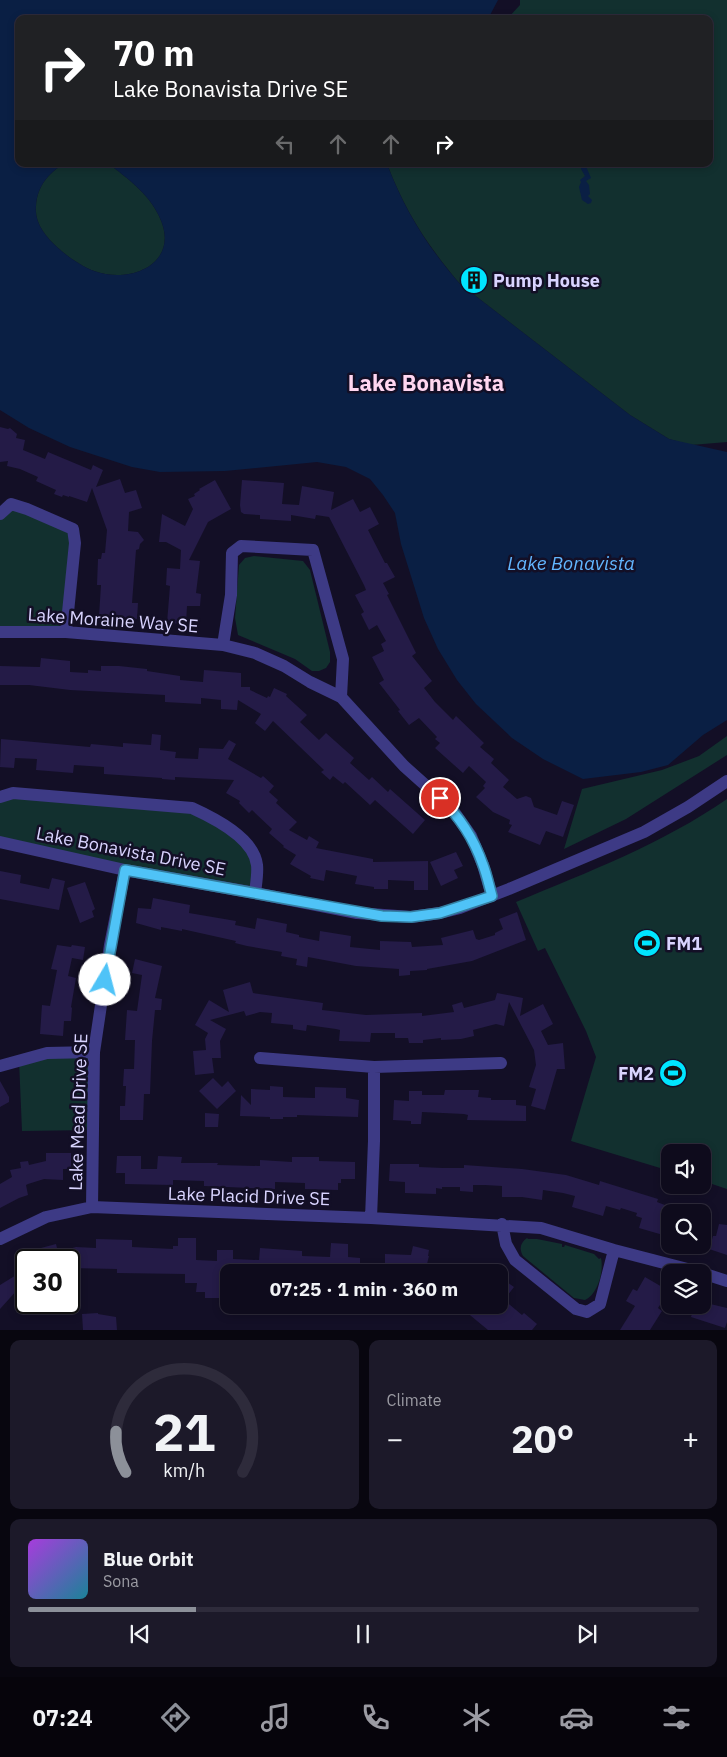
<!DOCTYPE html>
<meta charset="utf-8">
<style>
:root{--surface:#0e0b1c;--page:#1c1929;--text:#f1f3f6;--muted:#9b9ba3;--line:#2e2b3b;--accent:#8c9099}
body{margin:0;font-family:"IBM Plex Sans",sans-serif;background:var(--page);color:var(--text);height:100vh;display:flex;flex-direction:column;font-size:19px;white-space:nowrap}
*{box-sizing:border-box;margin:0}
p{font-size:16px;color:var(--muted)}
.icon{flex:none;width:28px;height:28px;fill:none;stroke:currentColor;stroke-width:2;stroke-linecap:round;stroke-linejoin:round}
.map{position:relative;height:1330px;overflow:hidden}
.details{display:flex;flex-direction:column;gap:10px;padding:10px;background:#08060f;flex:1}
.details>*{flex:none}
.hud{position:absolute;left:15px;top:15px;width:698px;height:152px;border-radius:10px;box-shadow:0 2px 8px #0003,0 0 0 1px var(--line);background:#202124;color:#fff;overflow:hidden}
.tools{position:absolute;left:661px;top:1144px;display:grid;gap:10px}
.tools a{display:grid;place-items:center;width:50px;height:50px;border-radius:10px;background:var(--surface);box-shadow:0 2px 8px #0003,0 0 0 1px var(--line);font-size:25px}
.speed{position:absolute;left:15px;top:1249px;display:flex;gap:10px;font-size:25px;font-weight:700;text-align:center}
.speed>*{display:grid;place-content:center;width:65px;height:65px;border-radius:50%;background:var(--surface);box-shadow:0 2px 8px #0003,0 0 0 1px var(--line);line-height:1}
.speed .limit{border:2px solid #111;border-radius:8px;background:#fff;color:#111}
.pin{position:absolute;display:grid;place-items:center;width:42px;height:42px;color:#fff;margin:-21px;border:2px solid #fff;border-radius:50%;box-shadow:0 1px 5px #0007}
.me{position:absolute;width:55px;margin:-28px;rotate:8deg;stroke-linejoin:round;filter:drop-shadow(0 0 4px #0008)}
.turn{display:flex;align-items:center;gap:18px;height:105px;padding:0 15px;font-size:22px}
.turn .icon{width:65px;height:65px;stroke-width:2.5}
.turn b{display:block;font-size:35px;line-height:42px}
.lanes{display:flex;align-items:center;height:48px;padding:0 15px;background:#0003;justify-content:center;gap:25px;direction:ltr}
.lanes .off{opacity:.35}
.big{font-size:38px;font-weight:700;line-height:1.1}
.details .tile{flex:1;display:flex;flex-direction:column;justify-content:center;gap:8px;min-width:0;padding:0 18px;border-radius:10px;background:var(--page)}
.details .dial{align-items:center;gap:0}
.dial svg{height:130px;overflow:visible;fill:none;stroke:var(--line);stroke-width:7;stroke-linecap:round;text-anchor:middle}
.dial text{fill:var(--text);stroke:none}
.song{display:flex;align-items:center;gap:15px}
.cover{width:60px;height:60px;border-radius:8px;background:linear-gradient(135deg,hsl(280 70% 55%),hsl(190 70% 35%))}
.played{height:5px;border-radius:2px;background:linear-gradient(90deg,var(--accent) 25%,var(--line) 25%)}
.keys{display:flex;justify-content:space-around;direction:ltr}
.heat{display:flex;justify-content:space-between;align-items:center;font-size:28px;direction:ltr}
.details .tiles{flex:1;display:grid;gap:10px;grid-template-columns:1fr 1fr}
.tile:last-child{grid-column:span 2}
.trip{position:absolute;left:220px;top:1264px;width:288px;height:50px;border-radius:10px;background:var(--surface);box-shadow:0 2px 8px #0003,0 0 0 1px var(--line);font-weight:700;line-height:50px;text-align:center}
.menu{display:flex;height:80px;justify-content:space-around;align-items:center;background:#06040b;color:var(--muted)}
.menu .icon{width:35px;height:35px}
.menu .current{color:var(--accent)}
.menu b{font-size:22px;color:var(--text)}
.map>svg:first-child{display:block}
.green{fill:#12302f}
.water{fill:#0a1f44}
.building{fill:#241b47}
.lines{fill:none;stroke-linecap:round;stroke-linejoin:round}
.minor{stroke:#3d3a85;stroke-width:12}
.route-casing{stroke:#337fa1;stroke-width:12}
.route{stroke:#4fc3f7;stroke-width:9}
.labels{text-anchor:middle;dominant-baseline:central;stroke-width:5;stroke-linejoin:round;paint-order:stroke}
.poi-label{font-size:18px;font-weight:bold;fill:#d9d4ff;stroke:#130f26;text-anchor:start}
.street-label{font-size:18px;fill:#d9d4ff;stroke:#130f26}
.water-label{font-size:19px;font-style:italic;fill:#62b6ff;stroke:#130f26}
.district-label{font-size:22px;font-weight:bold;fill:#ffd6f0;stroke:#130f26}
</style>
<div class="map">
<svg width="727" height="1330" viewBox="0 0 727 1330">
<rect width="100%" height="100%" fill="#130f26"/>
<path class="green" d="M 520,0 L 727,0 L 727,442 L 691,445 L 669,439 L 630,415 L 460,284 C 427,245 405,211 387,164 L 709,164 L 709,19 L 507,19 L 520,5 Z
M 64,164 L 109,164 C 127,178 149,194 159,216 C 182,262 132,285 94,271 C 81,266 68,257 58,248 C 46,237 34,223 36,206 C 37,187 48,173 64,164 Z
M 11,504 L 73,529 L 66,632 L 0,632 L 0,514 Z
M 254,556 L 303,561 L 310,570 L 330,652 L 330,662 L 326,668 L 319,671 L 312,671 L 295,659 L 238,635 L 235,618 L 239,565 L 245,558 Z
M 727,736 L 727,755 L 626,819 L 564,849 L 582,789 L 662,770 L 699,756 Z
M 0,797 L 192,808 L 249,846 L 255,893 L 0,842 Z
M 727,799 L 727,1189 L 703,1181 L 702,1152 L 670,1152 L 670,1171 L 571,1141 L 596,1057 L 586,1031 L 545,948 L 538,951 L 516,902 C 588,872 662,844 727,799 Z
M 94,1052 L 94,1130 L 22,1131 L 19,1060 Z
M 527,1238 L 528,1239 L 537,1239 L 562,1244 L 562,1247 L 564,1247 L 565,1245 L 594,1254 L 599,1259 L 601,1258 C 604,1271 598,1294 585,1300 L 574,1298 L 523,1256 C 519,1249 520,1243 527,1238 Z"/>
<path class="water" d="M 0,0 L 498,0 L 489,17 L 491,19 L 19,19 L 19,164 L 64,164 C 48,173 37,187 36,206 C 34,223 46,237 58,248 C 68,257 81,266 94,271 C 132,285 182,262 159,216 C 149,194 127,178 109,164 L 387,164 C 405,211 427,246 460,284 L 630,415 L 669,439 L 727,452 L 727,720 L 703,735 L 668,765 L 641,772 L 583,779 L 543,759 L 512,738 L 476,704 L 457,680 L 438,649 L 424,618 L 401,544 L 395,513 L 383,495 L 370,479 L 346,467 L 317,462 L 225,471 L 160,472 L 132,467 L 70,447 L 29,428 L 0,410 Z
M 582,164 L 585,164 L 591,178 L 586,181 L 589,185 L 590,194 L 588,196 L 592,200 L 591,203 L 588,204 L 582,200 L 579,187 L 581,182 L 580,180 L 585,176 L 581,169 Z"/>
<path class="building" d="M 473,270 L 484,279 L 475,289 L 465,281 Z
M 0,427 L 8,429 L 10,428 L 17,434 L 16,438 L 25,440 L 23,450 L 45,459 L 48,452 L 91,470 L 93,465 L 103,470 L 96,487 L 120,479 L 125,493 L 136,490 L 142,508 L 129,512 L 128,531 L 138,532 L 144,540 L 140,544 L 139,549 L 136,550 L 132,603 L 138,603 L 137,619 L 99,616 L 101,585 L 97,585 L 98,559 L 101,559 L 102,553 L 105,553 L 107,530 L 92,488 L 87,502 L 69,496 L 69,497 L 63,495 L 62,497 L 54,494 L 56,490 L 36,481 L 38,477 L 20,469 L 7,466 L 8,461 L 0,462 Z
M 215,480 L 231,509 L 208,522 L 189,560 L 200,561 L 196,593 L 201,594 L 200,606 L 187,606 L 186,624 L 167,623 L 170,586 L 166,585 L 167,568 L 180,569 L 181,550 L 166,542 L 159,542 L 162,514 L 185,526 L 193,509 L 188,499 L 195,496 L 194,494 L 200,490 L 199,489 Z
M 242,480 L 284,483 L 282,504 L 299,505 L 302,486 L 334,492 L 331,510 L 353,499 L 360,512 L 370,507 L 379,524 L 368,530 L 385,563 L 387,563 L 395,577 L 383,583 L 389,594 L 387,595 L 416,653 L 412,656 L 432,681 L 424,688 L 435,702 L 453,720 L 456,716 L 484,743 L 480,747 L 494,759 L 491,763 L 509,780 L 503,787 L 517,799 L 526,796 L 531,798 L 534,807 L 557,815 L 562,801 L 574,805 L 563,837 L 546,831 L 540,845 L 508,832 L 512,825 L 509,824 L 510,820 L 493,812 L 476,797 L 485,788 L 483,786 L 486,782 L 469,766 L 463,773 L 435,748 L 440,743 L 435,739 L 437,737 L 419,718 L 409,725 L 398,711 L 400,710 L 379,683 L 384,680 L 372,657 L 384,651 L 381,644 L 386,641 L 377,625 L 369,630 L 361,614 L 364,612 L 355,595 L 366,590 L 364,585 L 329,517 L 316,515 L 315,519 L 291,515 L 291,521 L 260,519 L 260,515 L 244,514 L 241,512 L 240,505 Z
M 41,658 L 70,661 L 70,672 L 88,673 L 88,670 L 101,671 L 101,666 L 119,666 L 147,669 L 147,671 L 180,676 L 180,680 L 203,682 L 204,670 L 241,673 L 241,687 L 250,687 L 250,690 L 267,698 L 268,696 L 270,697 L 274,688 L 287,694 L 286,696 L 307,715 L 300,722 L 319,740 L 326,733 L 354,758 L 350,763 L 369,780 L 372,777 L 388,792 L 390,789 L 425,820 L 413,834 L 375,800 L 370,805 L 345,782 L 343,784 L 333,776 L 330,780 L 321,772 L 324,770 L 273,721 L 265,731 L 255,723 L 261,714 L 238,700 L 237,710 L 221,709 L 221,700 L 201,698 L 201,704 L 165,702 L 165,695 L 70,690 L 29,685 L 0,685 L 0,666 L 40,667 Z
M 152,734 L 161,735 L 160,750 L 176,752 L 175,758 L 198,759 L 199,748 L 223,749 L 229,740 L 236,744 L 228,759 L 261,778 L 263,776 L 274,786 L 269,792 L 278,800 L 276,803 L 297,822 L 289,830 L 307,840 L 309,836 L 319,842 L 316,848 L 373,859 L 373,862 L 428,861 L 428,890 L 414,890 L 414,881 L 411,881 L 388,880 L 388,889 L 374,889 L 374,887 L 355,884 L 357,876 L 326,870 L 324,881 L 310,878 L 311,876 L 290,864 L 296,855 L 283,847 L 284,846 L 269,833 L 272,829 L 252,810 L 249,813 L 239,803 L 240,801 L 226,793 L 234,780 L 175,777 L 175,780 L 162,779 L 162,778 L 104,774 L 104,767 L 74,765 L 73,773 L 36,770 L 37,759 L 15,758 L 14,768 L 0,767 L 1,739 L 90,747 L 91,744 L 123,747 L 123,743 L 151,745 Z
M 456,852 L 463,866 L 454,870 L 458,878 L 441,886 L 430,862 Z
M 0,871 L 21,875 L 20,883 L 49,889 L 52,878 L 65,881 L 59,910 L 0,899 Z
M 85,882 L 95,909 L 92,911 L 94,917 L 80,923 L 67,888 Z
M 153,898 L 190,905 L 189,913 L 236,921 L 235,925 L 255,929 L 257,918 L 287,924 L 286,932 L 299,935 L 299,937 L 319,941 L 320,931 L 351,936 L 350,947 L 380,950 L 380,941 L 411,942 L 412,947 L 443,945 L 441,938 L 473,930 L 476,939 L 479,940 L 495,935 L 495,933 L 503,929 L 499,919 L 517,912 L 526,940 L 472,961 L 427,969 L 427,970 L 410,971 L 410,975 L 399,976 L 399,969 L 356,966 L 308,957 L 307,967 L 296,965 L 297,959 L 281,956 L 282,952 L 247,946 L 235,943 L 236,941 L 182,929 L 182,931 L 161,927 L 161,930 L 136,923 L 138,908 L 151,909 Z
M 57,945 L 71,947 L 72,945 L 85,947 L 83,960 L 72,958 L 68,976 L 76,978 L 71,1007 L 72,1008 L 71,1021 L 64,1021 L 63,1036 L 40,1034 L 42,1005 L 50,1006 L 57,970 L 51,969 Z
M 135,959 L 162,966 L 155,998 L 162,999 L 161,1010 L 155,1010 L 152,1041 L 150,1094 L 144,1094 L 143,1120 L 120,1120 L 120,1106 L 125,1106 L 126,1086 L 123,1086 L 124,1069 L 134,1069 L 135,1040 L 125,1040 L 127,1010 L 137,1011 L 142,975 L 132,973 Z
M 250,982 L 253,993 L 323,1003 L 322,1010 L 366,1015 L 422,1013 L 422,1016 L 454,1012 L 452,1005 L 462,1002 L 464,1008 L 495,1000 L 497,993 L 523,998 L 520,1016 L 543,1004 L 553,1024 L 541,1031 L 548,1045 L 563,1043 L 565,1069 L 557,1069 L 545,1110 L 531,1106 L 536,1089 L 529,1087 L 536,1065 L 534,1050 L 509,1002 L 504,1026 L 496,1024 L 473,1030 L 474,1036 L 461,1039 L 441,1040 L 441,1038 L 423,1040 L 423,1043 L 409,1043 L 408,1038 L 395,1038 L 395,1033 L 371,1033 L 370,1042 L 339,1041 L 340,1030 L 336,1029 L 307,1025 L 306,1031 L 293,1029 L 293,1025 L 271,1023 L 272,1013 L 260,1012 L 246,1016 L 244,1011 L 210,1020 L 226,1029 L 220,1041 L 221,1058 L 212,1058 L 214,1073 L 195,1075 L 193,1051 L 206,1050 L 205,1039 L 208,1033 L 195,1025 L 209,1000 L 229,1012 L 223,990 Z
M 213,1078 L 222,1087 L 228,1081 L 236,1091 L 217,1109 L 199,1091 Z
M 0,1081 L 9,1097 L 9,1102 L 0,1107 Z
M 270,1086 L 283,1087 L 283,1097 L 315,1098 L 315,1087 L 346,1088 L 346,1098 L 359,1100 L 358,1117 L 297,1115 L 297,1117 L 283,1117 L 283,1119 L 270,1119 L 270,1117 L 240,1116 L 241,1095 L 251,1105 L 251,1089 L 270,1090 Z
M 445,1090 L 479,1090 L 478,1097 L 491,1098 L 491,1100 L 516,1100 L 516,1105 L 526,1106 L 526,1121 L 467,1120 L 468,1115 L 464,1114 L 422,1112 L 421,1124 L 411,1124 L 411,1121 L 393,1120 L 394,1100 L 409,1101 L 409,1091 L 422,1091 L 422,1095 L 444,1095 Z
M 205,1113 L 219,1114 L 218,1127 L 205,1127 Z
M 46,1153 L 71,1153 L 71,1169 L 63,1169 L 63,1180 L 44,1179 L 28,1184 L 26,1185 L 28,1195 L 19,1198 L 0,1208 L 0,1184 L 12,1177 L 10,1170 L 21,1168 L 20,1162 L 28,1161 L 29,1165 L 46,1161 Z
M 117,1156 L 141,1156 L 141,1169 L 157,1169 L 158,1156 L 182,1157 L 181,1163 L 218,1163 L 217,1165 L 260,1166 L 260,1160 L 292,1162 L 292,1157 L 319,1157 L 319,1161 L 355,1162 L 355,1179 L 341,1179 L 341,1183 L 338,1183 L 338,1190 L 305,1189 L 305,1183 L 275,1182 L 275,1189 L 204,1186 L 204,1181 L 173,1180 L 173,1185 L 125,1184 L 125,1173 L 116,1173 Z
M 390,1164 L 419,1164 L 419,1167 L 443,1168 L 464,1168 L 464,1165 L 522,1169 L 566,1175 L 599,1185 L 600,1181 L 658,1199 L 657,1202 L 670,1207 L 670,1237 L 639,1228 L 642,1218 L 636,1216 L 637,1213 L 621,1208 L 620,1210 L 606,1206 L 603,1216 L 572,1207 L 575,1196 L 563,1193 L 543,1190 L 542,1200 L 522,1197 L 502,1197 L 502,1186 L 485,1185 L 473,1185 L 473,1192 L 460,1191 L 460,1187 L 442,1187 L 442,1189 L 436,1188 L 436,1194 L 405,1193 L 405,1182 L 389,1181 Z
M 719,1224 L 727,1225 L 727,1255 L 709,1249 L 713,1236 L 716,1236 Z
M 178,1238 L 196,1238 L 196,1260 L 217,1261 L 217,1250 L 233,1250 L 233,1259 L 259,1260 L 260,1248 L 302,1251 L 302,1256 L 330,1257 L 331,1243 L 348,1244 L 348,1257 L 360,1258 L 360,1264 L 385,1264 L 385,1254 L 411,1255 L 413,1246 L 429,1250 L 428,1256 L 429,1256 L 425,1272 L 229,1272 L 227,1293 L 219,1292 L 219,1298 L 205,1298 L 205,1292 L 196,1292 L 197,1283 L 185,1283 L 185,1274 L 117,1273 L 117,1269 L 69,1268 L 69,1260 L 19,1260 L 41,1248 L 56,1244 L 58,1252 L 76,1247 L 96,1248 L 96,1239 L 132,1240 L 132,1247 L 173,1249 L 173,1246 L 178,1246 Z
M 26,1269 L 26,1289 L 20,1292 L 18,1289 L 0,1309 L 0,1285 Z
M 645,1277 L 669,1291 L 658,1308 L 662,1311 L 650,1330 L 620,1330 L 635,1306 L 626,1301 L 633,1289 L 637,1291 Z
M 503,1279 L 514,1287 L 504,1300 L 522,1315 L 524,1313 L 537,1324 L 532,1330 L 488,1330 L 465,1311 L 463,1315 L 438,1305 L 499,1305 L 499,1284 Z
M 702,1302 L 727,1308 L 727,1322 L 725,1328 L 691,1317 L 695,1305 L 702,1305 Z
M 98,1313 L 98,1314 L 116,1317 L 117,1330 L 83,1330 L 82,1314 Z"/>
<g class="lines">
<path class="minor" d="M 0,514 L 11,504 L 27,509 L 73,529 L 75,543 L 66,632
M 0,632 L 66,632 L 223,645 L 255,653 L 284,666 L 310,682 L 341,697 L 404,766 L 452,809 L 471,836 L 483,865 L 492,896
M 223,645 L 231,595 L 232,553 L 241,546 L 313,550 L 343,659 L 341,697
M 0,797 L 13,793 L 192,808 C 214,818 254,838 257,865 C 258,874 256,884 255,893
M 0,842 L 125,870 L 255,893 L 357,913 L 411,917 L 440,913 L 460,908 L 509,889 L 644,832 L 688,807 L 727,781
M 260,1058 L 374,1067 L 501,1063
M 0,1066 L 47,1053 L 94,1052
M 92,1207 L 94,1052 L 110,945 L 125,870
M 371,1218 L 374,1141 L 374,1067
M 502,1224 L 506,1244 L 515,1260 L 576,1309 L 587,1312 L 600,1304 L 614,1250
M 0,1239 L 46,1217 L 92,1207 L 371,1218 L 541,1228 L 614,1250 L 699,1272
M 702,1273 L 727,1281"/>
</g>
<g class="lines">
<g class="route-casing">
<path id="route" d="M 105,980 L 125,870 L 382,916 L 411,917 L 440,913 L 492,896 C 489,886 487,875 483,865 C 474,839 460,817 440,798"/>
</g>
<use href="#route" class="route"/>
</g>
<defs>
<g id="building-disc" transform="scale(1.4375)"><circle r="9.5" fill="#00e5ff" stroke="#130f26"/><path d="M-4-6H4V6H1V3H-1V6H-4ZM-2.5-4.3h1.7v1.8h-1.7ZM.8-4.3h1.7v1.8H.8ZM-2.5-1h1.7V.8h-1.7ZM.8-1h1.7V.8H.8Z" fill="#111"/></g>
<g id="stadium-disc" transform="scale(1.4375)"><circle r="9.5" fill="#00e5ff" stroke="#130f26"/><path d="M0-5a6.5 5 0 1 0 0 10a6.5 5 0 1 0 0-10ZM-3.5-1.8h7v3.6h-7Z" fill="#111"/></g>
</defs>
<g fill-rule="evenodd">
<use href="#building-disc" x="474" y="280"/>
<use href="#stadium-disc" x="647" y="943"/>
<use href="#stadium-disc" x="673" y="1073"/>
</g>
<g class="labels">
<g class="poi-label">
<text x="493" y="280">Pump House</text>
<text x="666" y="943">FM1</text>
<text x="654" y="1073" text-anchor="end">FM2</text>
</g>
<g class="street-label">
<text transform="translate(113 620) rotate(4)">Lake Moraine Way SE</text>
<text transform="translate(131 851) rotate(11)">Lake Bonavista Drive SE</text>
<text transform="translate(78 1112) rotate(-88)">Lake Mead Drive SE</text>
<text transform="translate(249 1196) rotate(2)">Lake Placid Drive SE</text>
</g>
<g class="water-label">
<text x="571" y="563">Lake Bonavista</text>
</g>
<g class="district-label">
<text x="426" y="382">Lake Bonavista</text>
</g>
</g>
</svg>
<div class="tools">
<a><svg class="icon" aria-label="sound" viewBox="0 0 24 24"><path d="M4 9h4l5-4v14l-5-4H4zM17 9q2 3 0 6"/></svg></a>
<a><svg class="icon" aria-label="search" viewBox="0 0 24 24"><circle cx="10" cy="10" r="6"/><path d="M15 15l6 6"/></svg></a>
<a><svg class="icon" aria-label="layers" viewBox="0 0 24 24"><path d="M12 4l9 5-9 5-9-5zM3 14l9 5 9-5"/></svg></a>
</div>
<div class="speed"><div class="limit">30</div></div>
<div class="pin" style="left:440px;top:798px;background:#d93025"><svg class="icon" aria-label="arrive" viewBox="0 0 24 24"><path d="M6 21V4h12l-3 4 3 4H6"/></svg></div>
<svg class="me" style="left:105px;top:980px" viewBox="-20 -20 40 40"><circle r="19" fill="#fff"/><path d="M0-13L10 11 0 6-10 11z" fill="#4fc3f7"/></svg>
<div class="trip">07:25 · 1 min · 360 m</div>
<div class="hud">
<div class="turn"><svg class="icon" aria-label="right" viewBox="0 0 24 24"><path d="M7 20v-9h11M14 6l5 5-5 5"/></svg><div><b>70 m</b>Lake Bonavista Drive SE</div></div>
<div class="lanes"><svg class="icon off" aria-label="left" viewBox="0 0 24 24"><path d="M17 20v-9H6M10 6l-5 5 5 5"/></svg><svg class="icon off" aria-label="ahead" viewBox="0 0 24 24"><path d="M12 20V5M6 11l6-6 6 6"/></svg><svg class="icon off" aria-label="ahead" viewBox="0 0 24 24"><path d="M12 20V5M6 11l6-6 6 6"/></svg><svg class="icon" aria-label="right" viewBox="0 0 24 24"><path d="M7 20v-9h11M14 6l5 5-5 5"/></svg></div>
</div>
</div>
<section class="details">
<div class="tiles">
<div class="tile dial"><svg viewBox="0 0 100 80">
<path d="M14 69A42 42 0 1 1 86 69"/>
<path d="M14 69A42 42 0 0 1 8 44" stroke="#8c9099"/>
<text x="50" y="56" font-size="32" font-weight="700">21</text>
<text x="50" y="72" font-size="11">km/h</text>
</svg></div>
<div class="tile"><p>Climate</p>
<div class="heat"><a>−</a><b class="big">20°</b><a>+</a></div>
</div>
<div class="tile">
<div class="song"><i class="cover"></i><div><b>Blue Orbit</b><p>Sona</p></div></div>
<div class="played"></div>
<div class="keys"><svg class="icon" aria-label="previous" viewBox="0 0 24 24"><path d="M18 5L8 12l10 7zM5 5v14"/></svg><svg class="icon" aria-label="pause" viewBox="0 0 24 24"><path d="M8 5v14M16 5v14"/></svg><svg class="icon" aria-label="next" viewBox="0 0 24 24"><path d="M6 5l10 7-10 7zM19 5v14"/></svg></div>
</div>
</div>
</section>
<nav class="menu">
<b>07:24</b>
<svg class="icon current" aria-label="directions" viewBox="0 0 24 24"><path d="M12 3l9 9-9 9-9-9zM9 14v-3h6M13 9l2 2-2 2"/></svg>
<svg class="icon" aria-label="music" viewBox="0 0 24 24"><path d="M9 18V5l10-2v13"/><circle cx="6" cy="18" r="3"/><circle cx="16" cy="16" r="3"/></svg>
<svg class="icon" aria-label="phone" viewBox="0 0 24 24"><path d="M5 4h4l2 5-3 2q2 4 5 5l2-3 5 2v4C11 20 4 13 5 4z"/></svg>
<svg class="icon" aria-label="climate" viewBox="0 0 24 24"><path d="M12 3v18M4 7l16 10M4 17L20 7"/></svg>
<svg class="icon" aria-label="car" viewBox="0 0 24 24"><path d="M5 17H2v-5l4-1 3-4h7l3 4 3 1v5h-3M9 17h6M6 11h13"/><circle cx="7" cy="17" r="2"/><circle cx="17" cy="17" r="2"/></svg>
<svg class="icon" aria-label="filters" viewBox="0 0 24 24"><path d="M4 7h16M4 17h16"/><circle cx="9" cy="7" r="2"/><circle cx="15" cy="17" r="2"/></svg>
</nav>
